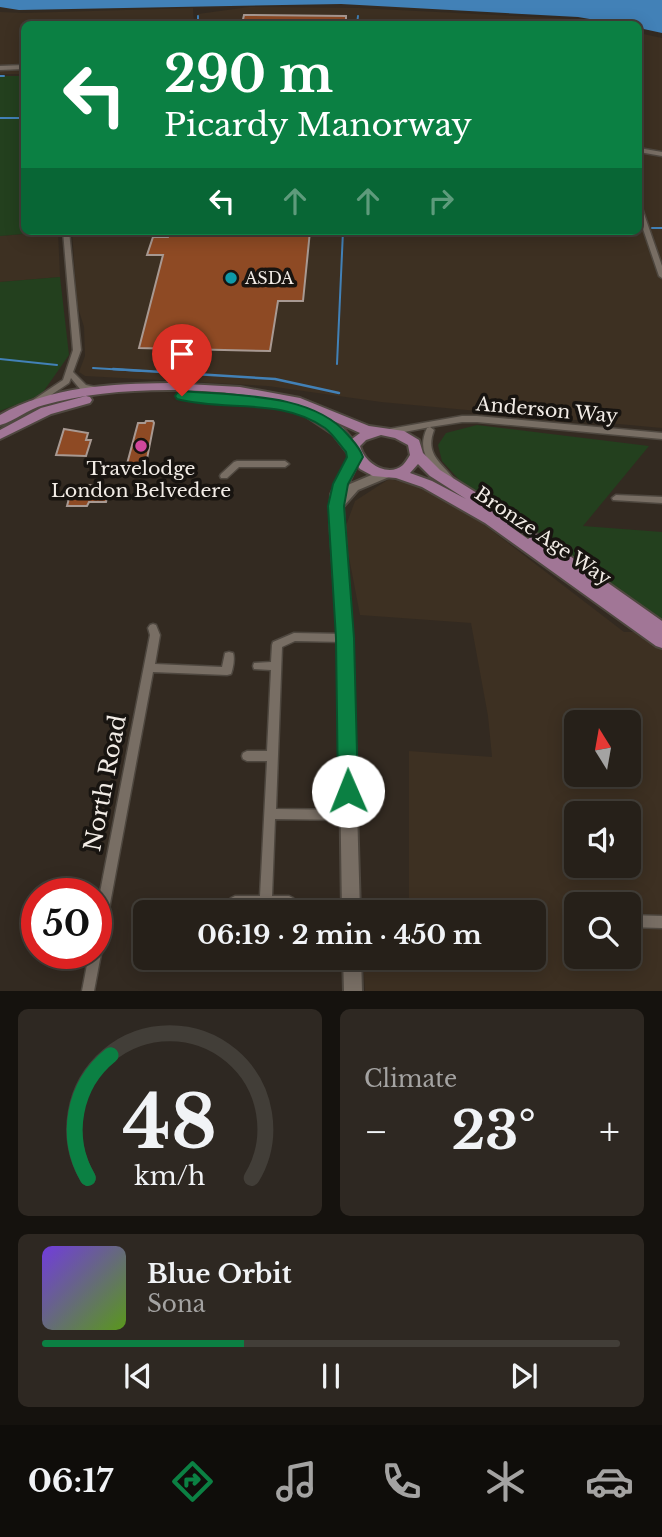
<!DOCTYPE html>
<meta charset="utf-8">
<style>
:root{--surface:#262019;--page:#2e2822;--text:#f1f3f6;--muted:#a4a3a2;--line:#423e38;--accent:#0b8043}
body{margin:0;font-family:"Libre Baskerville",serif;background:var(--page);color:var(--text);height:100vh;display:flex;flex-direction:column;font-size:26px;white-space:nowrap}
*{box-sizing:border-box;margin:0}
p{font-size:23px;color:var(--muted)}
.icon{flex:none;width:38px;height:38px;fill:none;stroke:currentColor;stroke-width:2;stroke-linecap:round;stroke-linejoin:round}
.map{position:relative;height:991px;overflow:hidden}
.side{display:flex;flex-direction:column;gap:18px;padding:18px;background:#15120e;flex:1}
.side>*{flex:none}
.hud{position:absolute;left:21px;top:21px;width:621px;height:214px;border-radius:10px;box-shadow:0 4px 18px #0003,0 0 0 2px var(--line);background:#0b8043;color:#fff;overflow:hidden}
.needle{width:46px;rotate:349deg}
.controls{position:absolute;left:564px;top:710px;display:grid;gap:14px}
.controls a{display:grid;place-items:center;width:77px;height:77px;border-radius:10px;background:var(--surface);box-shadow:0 4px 18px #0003,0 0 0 2px var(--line);font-size:35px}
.speed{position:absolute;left:21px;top:878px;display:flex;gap:14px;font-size:35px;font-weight:700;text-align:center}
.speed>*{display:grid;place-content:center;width:91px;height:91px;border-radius:50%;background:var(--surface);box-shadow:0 4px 18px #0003,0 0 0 2px var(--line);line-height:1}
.speed .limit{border:10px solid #d22;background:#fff;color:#111}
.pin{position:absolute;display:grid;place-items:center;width:60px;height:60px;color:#fff;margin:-72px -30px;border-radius:50% 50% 50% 0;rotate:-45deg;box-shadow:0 0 7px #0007}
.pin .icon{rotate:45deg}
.me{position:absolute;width:77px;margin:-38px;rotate:359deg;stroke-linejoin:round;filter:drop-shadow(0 0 5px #0008)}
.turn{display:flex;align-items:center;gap:24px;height:147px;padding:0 28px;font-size:32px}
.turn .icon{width:91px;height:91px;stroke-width:2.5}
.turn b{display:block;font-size:49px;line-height:60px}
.lanes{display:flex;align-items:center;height:66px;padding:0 28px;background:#0003;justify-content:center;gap:35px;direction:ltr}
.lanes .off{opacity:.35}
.big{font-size:52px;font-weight:700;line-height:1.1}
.side .widget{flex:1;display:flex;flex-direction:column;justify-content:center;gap:10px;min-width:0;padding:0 24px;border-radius:10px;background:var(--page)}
.side .dial{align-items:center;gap:0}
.dial svg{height:182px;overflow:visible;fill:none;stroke:var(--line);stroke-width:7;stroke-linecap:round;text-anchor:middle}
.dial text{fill:var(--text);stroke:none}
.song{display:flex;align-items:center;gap:21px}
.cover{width:84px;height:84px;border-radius:10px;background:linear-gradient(135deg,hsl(260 70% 55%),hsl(90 70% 35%))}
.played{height:7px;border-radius:4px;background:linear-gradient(90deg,var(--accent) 35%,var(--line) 35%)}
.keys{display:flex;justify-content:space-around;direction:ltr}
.heat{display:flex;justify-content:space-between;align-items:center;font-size:38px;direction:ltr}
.side .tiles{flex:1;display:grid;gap:18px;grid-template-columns:1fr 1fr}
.widget:last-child{grid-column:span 2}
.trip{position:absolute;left:133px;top:900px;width:413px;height:70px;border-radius:10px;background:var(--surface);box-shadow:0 4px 18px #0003,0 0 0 2px var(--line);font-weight:700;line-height:70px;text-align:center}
.tab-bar{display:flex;height:112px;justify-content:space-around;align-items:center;background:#0f0d0a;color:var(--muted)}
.tab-bar .icon{width:49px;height:49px}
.tab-bar .active{color:var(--accent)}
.tab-bar b{font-size:32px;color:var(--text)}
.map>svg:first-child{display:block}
.built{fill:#3d3022;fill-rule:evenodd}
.green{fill:#23401e}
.water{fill:#4281b7}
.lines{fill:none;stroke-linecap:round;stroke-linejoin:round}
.stream-far1{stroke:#4281b7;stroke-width:2}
.stream{stroke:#4281b7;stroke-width:2.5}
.building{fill:#8e4a24;stroke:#a89992;stroke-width:2}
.street-casing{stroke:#4e473f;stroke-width:3}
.secondary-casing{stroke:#4e473f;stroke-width:4}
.primary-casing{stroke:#4e473f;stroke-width:4}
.street{fill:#786e64;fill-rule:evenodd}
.secondary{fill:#786e64;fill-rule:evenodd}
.primary{fill:#a17696;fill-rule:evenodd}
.route{fill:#0b8043;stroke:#07532c;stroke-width:2}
.culture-dot{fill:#0f9aa8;stroke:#181410;stroke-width:2.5}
.hotel-dot{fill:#d1479c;stroke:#181410;stroke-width:2.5}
.labels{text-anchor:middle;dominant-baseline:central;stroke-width:7;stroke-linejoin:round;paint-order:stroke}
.far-poi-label{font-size:16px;fill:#f2ece6;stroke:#181410;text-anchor:start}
.street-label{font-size:19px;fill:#f2ece6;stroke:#181410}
.poi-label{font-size:19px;fill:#f2ece6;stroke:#181410}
.near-street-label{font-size:23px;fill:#f2ece6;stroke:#181410}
</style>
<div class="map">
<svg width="662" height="991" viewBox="0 0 662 991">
<rect width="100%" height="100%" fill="#332a21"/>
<path class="built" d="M 249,7 L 359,8 L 571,19 L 597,24 L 198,24 L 198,14 Z
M 193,8 L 194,24 L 24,24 L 24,74 L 0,74 L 0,12 L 24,13 Z
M 639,33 L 662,38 L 662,428 L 381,402 L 268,386 L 85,376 L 79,372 L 85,356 L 84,327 L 77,304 L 72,231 L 639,231 Z
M 58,231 L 60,277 L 0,282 L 0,236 Z
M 389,479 L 439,490 L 624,632 L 662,632 L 662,991 L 365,991 L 363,957 L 534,957 L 534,912 L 361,912 L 361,900 L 409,899 L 409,751 L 492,757 L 488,716 L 471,623 L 360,615 L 344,531 L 355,501 ZM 576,723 L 628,723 L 628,775 L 576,775 ZM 576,814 L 628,814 L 628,866 L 576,866 ZM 576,905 L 628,905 L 628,957 L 576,957 Z"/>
<path class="green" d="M 0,76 L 24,76 L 24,231 L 58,231 L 0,236 Z
M 60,277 L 69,355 L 41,395 L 0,411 L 0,282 Z
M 477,425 L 649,446 L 583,526 L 662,532 L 662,623 L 463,484 L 442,461 L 438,445 L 446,433 Z"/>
<path class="water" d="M 0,0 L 662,0 L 662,33 L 639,28 L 639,24 L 619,24 L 578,17 L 341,4 L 19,10 L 0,7 Z"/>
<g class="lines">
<path class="stream-far1" d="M 198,16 L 198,24
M 357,24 L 358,16
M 0,76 L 4,76
M 0,118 L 24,118
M 652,228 L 662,228
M 0,359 L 57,365
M 337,364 L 343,231
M 93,368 L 142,371"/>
<path class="stream" d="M 113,369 L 275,379 L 339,393"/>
</g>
<path class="building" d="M 244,15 L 346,16 L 346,24 L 242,24 Z
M 170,231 L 310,231 L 303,301 L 278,301 L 270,351 L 139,348 L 163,255 L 147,255 L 153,237 L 168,237 Z
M 146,421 L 153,421 L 154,423 L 146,464 L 127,464 L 138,423 L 145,423 Z
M 64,429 L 88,433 L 86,440 L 91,440 L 86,456 L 56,455 Z
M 89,485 L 97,486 L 96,491 L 109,491 L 106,502 L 89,502 L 87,506 L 67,506 L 71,491 L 87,491 Z"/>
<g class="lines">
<g class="street-casing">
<path id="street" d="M 24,65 L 24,69 L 0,70 L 0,66 Z
M 639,148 L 662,152 L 662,156 L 639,152 Z
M 639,206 L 642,208 L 662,266 L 662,278 L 659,276 L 639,217 Z
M 63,231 L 69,231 L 81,350 L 73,372 L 86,385 L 100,388 L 101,390 L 97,392 L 80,389 L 71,378 L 69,383 L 36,405 L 32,402 L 33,400 L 63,380 L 73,350 Z
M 462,416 L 477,416 L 662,433 L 662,439 L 477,422 L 462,422 L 430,427 L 434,430 C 425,454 440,461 453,478 L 449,481 L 446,480 C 430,464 416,452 427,428 L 430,427 L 389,435 L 385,432 L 389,429 Z
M 237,461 L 285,461 L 289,464 L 285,467 L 239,467 L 227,478 L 221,478 L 220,476 L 221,474 L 234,462 Z
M 616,495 L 662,497 L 662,503 L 613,500 L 612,498 Z
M 153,624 L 156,625 L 160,635 L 155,664 L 222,667 L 225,653 L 229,652 L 233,653 C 235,658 233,669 231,674 L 227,675 L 153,672 L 102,947 L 100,951 L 101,954 L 94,991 L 82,991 L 89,954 L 96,954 L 96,913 L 150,635 L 148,628 L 150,625 Z
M 294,633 L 345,634 L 349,635 L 350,638 L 349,641 L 345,642 L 295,641 L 282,647 L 276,809 L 349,810 L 353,811 L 355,815 L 353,819 L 349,820 L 275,819 L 272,896 L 289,896 L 293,898 L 295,902 L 293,906 L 289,908 L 235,908 L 231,906 L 229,902 L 231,898 L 235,896 L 260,896 L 267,761 L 247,761 L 243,759 L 242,756 L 243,753 L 247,751 L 267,751 L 271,670 L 254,669 L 253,666 L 254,663 L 271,662 L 272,645 L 273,642 Z
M 628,915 L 662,916 L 662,928 L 628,927 Z"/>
</g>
<g class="secondary-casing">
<path id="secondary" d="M 355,453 L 361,457 L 346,488 L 350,484 L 381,471 L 385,470 L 391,474 L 389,477 L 358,490 L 343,507 L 352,638 L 360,912 L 342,912 L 338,638 L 330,521 L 331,494 L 349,457 Z
M 343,957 L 361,957 L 362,991 L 344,991 Z"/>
</g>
<g class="primary-casing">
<path id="primary" d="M 169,383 L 240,387 L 300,398 L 369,426 L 404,431 L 419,440 L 423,453 L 440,470 L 512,515 L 514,519 L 507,524 L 528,539 L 535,534 L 540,535 L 662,621 L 662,648 L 656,646 L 485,523 L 422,487 L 396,478 L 373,476 L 360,469 L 333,434 L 309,418 L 308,415 L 313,411 L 305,408 C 233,385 117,384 44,405 C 28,409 15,421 0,425 L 0,415 C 51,386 111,384 169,383 ZM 327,418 L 360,433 L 352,439 L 343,428 ZM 381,435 L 395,438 L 408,445 L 410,455 C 408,458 406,462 403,465 C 388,478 364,463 360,446 L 366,440 ZM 418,464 L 430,476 L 466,499 L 432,481 L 410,473 Z
M 86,396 L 90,397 L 92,400 L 90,403 L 51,414 L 0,439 L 0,430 L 41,408 Z"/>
</g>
<use href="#street" class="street"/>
<use href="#secondary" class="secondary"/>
<use href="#primary" class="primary"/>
</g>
<path class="route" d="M 182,391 C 234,396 312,392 348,435 C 354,442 360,448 363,457 L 348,484 L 344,506 L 354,638 L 358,791 L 355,797 L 348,800 L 341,797 L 338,791 L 336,638 L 328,506 L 333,484 L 347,457 L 346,452 C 340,445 333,434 325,428 C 281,397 226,412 177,399 L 175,396 L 177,393 Z"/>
<circle class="culture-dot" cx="231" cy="278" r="7"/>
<circle class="hotel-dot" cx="141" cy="446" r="7"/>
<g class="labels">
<g class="far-poi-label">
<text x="245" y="278">ASDA</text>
</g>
<g class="street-label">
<text transform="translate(547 410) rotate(5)">Anderson Way</text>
<text transform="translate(543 536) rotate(34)">Bronze Age Way</text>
</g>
<g class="poi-label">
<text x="141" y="468">Travelodge<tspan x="141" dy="22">London Belvedere</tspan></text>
</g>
<g class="near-street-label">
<text transform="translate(105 783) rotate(-79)">North Road</text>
</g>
</g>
</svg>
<div class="controls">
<a><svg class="needle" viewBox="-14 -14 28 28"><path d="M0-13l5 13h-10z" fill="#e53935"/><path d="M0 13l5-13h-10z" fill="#a4a3a2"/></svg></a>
<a><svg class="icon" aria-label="sound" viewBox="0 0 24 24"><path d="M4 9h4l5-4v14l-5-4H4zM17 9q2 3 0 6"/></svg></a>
<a><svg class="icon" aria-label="search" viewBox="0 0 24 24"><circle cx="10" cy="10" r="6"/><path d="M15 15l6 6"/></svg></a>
</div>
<div class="speed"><div class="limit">50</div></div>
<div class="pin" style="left:182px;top:396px;background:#d93025"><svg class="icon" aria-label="arrive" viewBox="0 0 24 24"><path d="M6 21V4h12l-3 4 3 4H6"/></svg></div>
<svg class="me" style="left:348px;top:791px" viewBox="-20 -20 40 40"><circle r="19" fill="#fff"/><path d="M0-13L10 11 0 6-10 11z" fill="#0b8043"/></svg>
<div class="trip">06:19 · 2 min · 450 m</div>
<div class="hud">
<div class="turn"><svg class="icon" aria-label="left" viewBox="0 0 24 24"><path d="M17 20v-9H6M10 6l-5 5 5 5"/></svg><div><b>290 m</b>Picardy Manorway</div></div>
<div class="lanes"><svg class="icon" aria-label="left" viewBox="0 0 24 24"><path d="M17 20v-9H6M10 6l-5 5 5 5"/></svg><svg class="icon off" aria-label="ahead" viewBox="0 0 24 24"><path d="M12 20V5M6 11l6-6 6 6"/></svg><svg class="icon off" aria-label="ahead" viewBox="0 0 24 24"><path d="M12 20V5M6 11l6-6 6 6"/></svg><svg class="icon off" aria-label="right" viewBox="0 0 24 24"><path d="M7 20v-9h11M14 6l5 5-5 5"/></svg></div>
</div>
</div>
<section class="side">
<div class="tiles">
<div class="widget dial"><svg viewBox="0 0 100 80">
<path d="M14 69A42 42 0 1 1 86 69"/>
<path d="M14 69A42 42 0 0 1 24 15" stroke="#0b8043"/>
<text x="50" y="56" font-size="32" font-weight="700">48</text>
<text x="50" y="72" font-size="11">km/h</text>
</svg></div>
<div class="widget"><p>Climate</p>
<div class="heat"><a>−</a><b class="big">23°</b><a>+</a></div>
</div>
<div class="widget">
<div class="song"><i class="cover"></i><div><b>Blue Orbit</b><p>Sona</p></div></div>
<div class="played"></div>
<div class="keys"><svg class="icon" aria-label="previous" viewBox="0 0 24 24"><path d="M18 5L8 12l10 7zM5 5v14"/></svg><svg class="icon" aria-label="pause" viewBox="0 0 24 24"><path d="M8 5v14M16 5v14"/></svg><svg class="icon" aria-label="next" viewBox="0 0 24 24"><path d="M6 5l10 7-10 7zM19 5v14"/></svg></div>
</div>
</div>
</section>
<nav class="tab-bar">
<b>06:17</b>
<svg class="icon active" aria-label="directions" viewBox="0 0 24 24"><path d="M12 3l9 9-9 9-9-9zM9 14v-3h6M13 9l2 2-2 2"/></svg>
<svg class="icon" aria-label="music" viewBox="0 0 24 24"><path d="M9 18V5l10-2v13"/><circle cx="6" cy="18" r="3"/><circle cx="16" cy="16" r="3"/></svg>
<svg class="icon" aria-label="phone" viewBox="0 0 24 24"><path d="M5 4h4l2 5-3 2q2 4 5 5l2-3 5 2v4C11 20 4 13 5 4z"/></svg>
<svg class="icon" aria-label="climate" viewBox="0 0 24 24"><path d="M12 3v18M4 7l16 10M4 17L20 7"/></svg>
<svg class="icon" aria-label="car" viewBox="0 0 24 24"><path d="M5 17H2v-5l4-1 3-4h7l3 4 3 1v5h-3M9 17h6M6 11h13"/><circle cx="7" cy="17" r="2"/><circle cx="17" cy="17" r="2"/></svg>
</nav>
